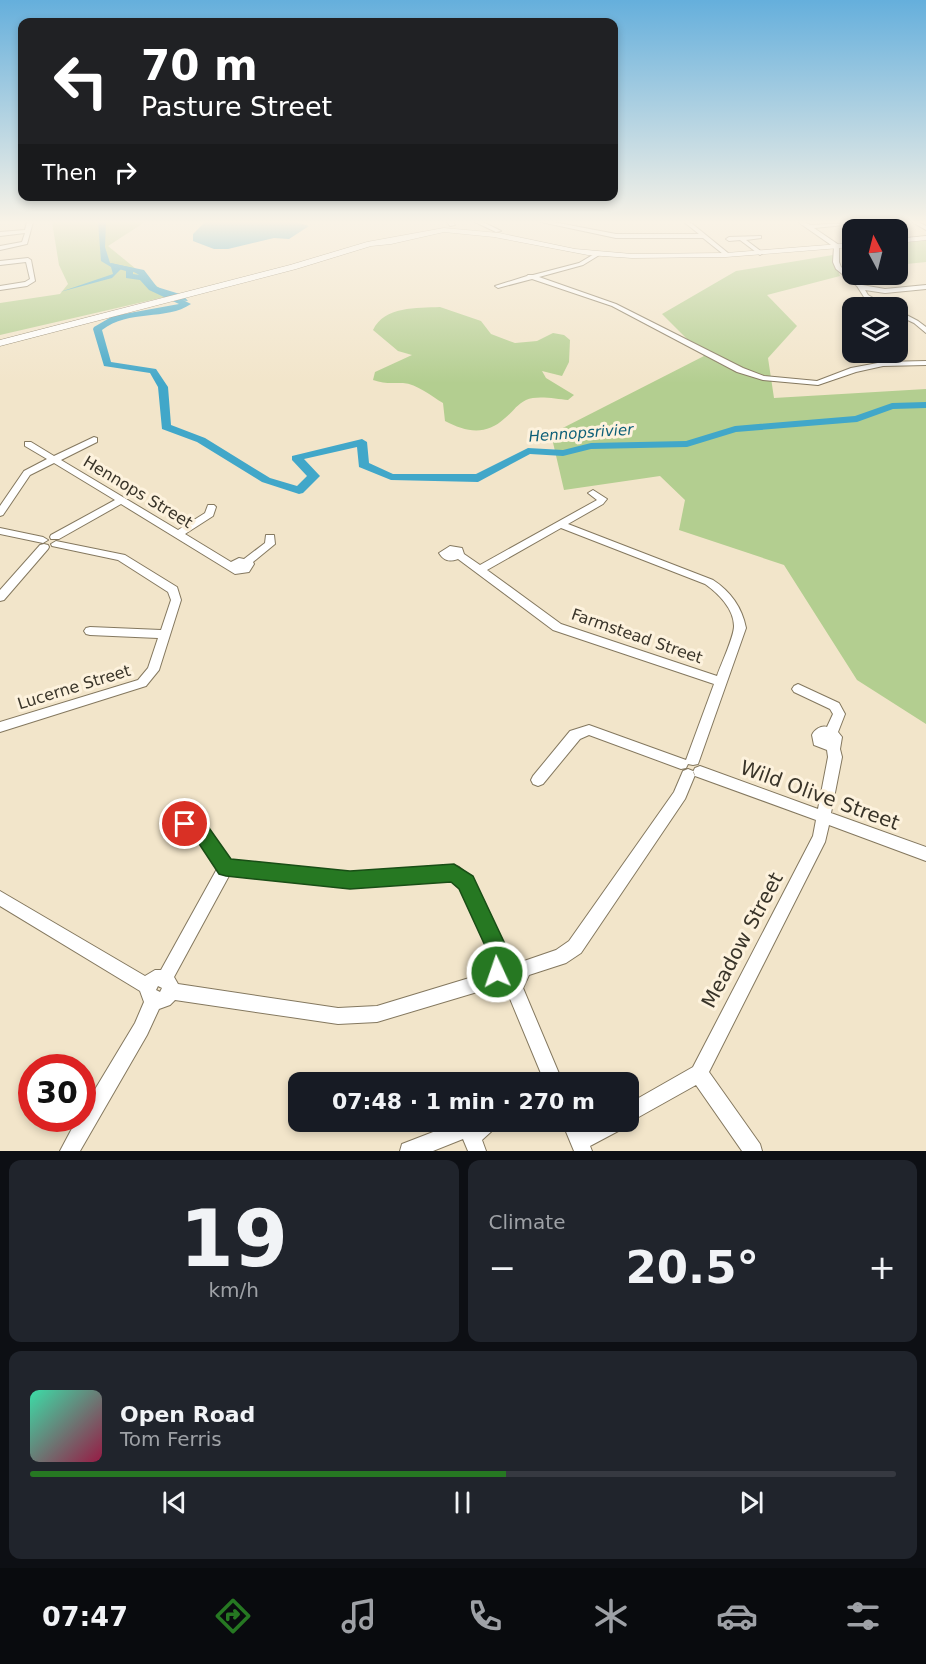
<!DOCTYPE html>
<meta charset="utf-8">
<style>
:root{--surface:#171b24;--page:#20242c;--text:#f1f3f6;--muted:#9ea1a6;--line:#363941;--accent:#267822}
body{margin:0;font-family:"DejaVu Sans",sans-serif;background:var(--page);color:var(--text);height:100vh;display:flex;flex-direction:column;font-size:22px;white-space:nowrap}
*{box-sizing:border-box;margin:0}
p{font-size:20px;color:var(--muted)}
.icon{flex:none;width:33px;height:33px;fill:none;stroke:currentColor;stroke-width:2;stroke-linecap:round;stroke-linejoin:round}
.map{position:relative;height:1151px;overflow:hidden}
.panel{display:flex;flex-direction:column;gap:9px;padding:9px;background:#0d0f14;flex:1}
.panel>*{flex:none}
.banner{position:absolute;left:18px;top:18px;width:600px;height:183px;border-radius:12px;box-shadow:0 3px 9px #0003;background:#202124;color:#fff;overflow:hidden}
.needle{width:39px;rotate:353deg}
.fabs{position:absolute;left:842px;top:219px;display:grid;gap:12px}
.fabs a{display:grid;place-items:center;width:66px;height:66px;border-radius:12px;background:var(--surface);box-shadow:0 3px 9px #0003;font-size:30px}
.speed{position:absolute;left:18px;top:1054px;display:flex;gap:12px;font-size:30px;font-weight:700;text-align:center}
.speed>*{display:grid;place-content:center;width:78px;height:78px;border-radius:50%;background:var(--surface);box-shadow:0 3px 9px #0003;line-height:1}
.speed .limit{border:9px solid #d22;background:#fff;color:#111}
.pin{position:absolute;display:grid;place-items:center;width:51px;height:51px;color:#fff;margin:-26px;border:3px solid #fff;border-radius:50%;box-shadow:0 2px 6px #0007}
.me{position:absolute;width:66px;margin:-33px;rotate:357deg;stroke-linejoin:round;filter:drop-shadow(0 0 4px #0008)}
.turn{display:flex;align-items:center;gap:21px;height:126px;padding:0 24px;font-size:27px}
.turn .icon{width:78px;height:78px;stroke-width:2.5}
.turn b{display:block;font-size:42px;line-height:51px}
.then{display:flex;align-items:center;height:57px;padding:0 24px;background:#0003;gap:12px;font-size:22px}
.big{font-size:45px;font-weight:800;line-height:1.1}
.panel .widget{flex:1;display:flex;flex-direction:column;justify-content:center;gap:9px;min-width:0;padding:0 21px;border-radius:12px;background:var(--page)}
.panel .dial{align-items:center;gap:0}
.dial b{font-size:78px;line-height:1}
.song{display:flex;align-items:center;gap:18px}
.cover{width:72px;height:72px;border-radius:9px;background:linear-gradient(135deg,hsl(160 70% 55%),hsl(340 70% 35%))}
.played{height:6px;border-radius:3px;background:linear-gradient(90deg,var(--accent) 55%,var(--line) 55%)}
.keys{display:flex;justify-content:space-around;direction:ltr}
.heat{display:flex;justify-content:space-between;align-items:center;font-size:33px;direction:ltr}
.panel .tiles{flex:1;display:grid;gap:9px;grid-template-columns:1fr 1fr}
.widget:last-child{grid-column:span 2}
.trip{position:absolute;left:288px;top:1072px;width:351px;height:60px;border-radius:12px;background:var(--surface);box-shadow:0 3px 9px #0003;font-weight:800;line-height:60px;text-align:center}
.tab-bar{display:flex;height:96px;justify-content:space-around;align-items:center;background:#090b0e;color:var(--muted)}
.tab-bar .icon{width:42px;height:42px}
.tab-bar .current{color:var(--accent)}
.tab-bar b{font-size:27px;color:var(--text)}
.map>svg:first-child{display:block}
.green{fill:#b3ce90}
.water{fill:#41a7c9}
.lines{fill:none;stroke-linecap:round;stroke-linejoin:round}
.river{fill:#41a7c9;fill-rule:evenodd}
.minor-casing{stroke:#84785f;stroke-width:2}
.major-casing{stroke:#84785f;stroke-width:1}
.minor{fill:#fff;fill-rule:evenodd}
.major{fill:#fff;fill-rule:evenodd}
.route{fill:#267822;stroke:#194e16;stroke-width:1.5}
.labels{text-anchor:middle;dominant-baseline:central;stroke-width:6;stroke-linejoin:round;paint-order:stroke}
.far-water-label{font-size:15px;font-style:italic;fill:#0e6078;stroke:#fdf2dd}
.street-label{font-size:16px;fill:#393429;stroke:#fdf2dd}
.near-street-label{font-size:20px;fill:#393429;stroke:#fdf2dd}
</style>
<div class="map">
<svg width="926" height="1151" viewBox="0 0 926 1151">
<rect width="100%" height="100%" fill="#f2e5ca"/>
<path class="green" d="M 52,222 L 145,222 L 108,246 L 169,296 L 0,335 L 0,303 L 60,294 L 68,284 L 59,265 Z
M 926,240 L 926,262 L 897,265 L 897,242 Z
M 833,255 L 840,276 L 767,295 L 797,326 L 768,358 L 774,398 L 926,389 L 926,724 L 857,680 L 784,565 L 679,530 L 685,500 L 660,476 L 564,490 L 551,434 L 704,356 L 662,314 L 736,271 Z
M 440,307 L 481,321 L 491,334 L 515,343 L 537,341 L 553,333 L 564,335 L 570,340 L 569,362 L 562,376 L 542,371 L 546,378 L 574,395 L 568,400 C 556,399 537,395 526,400 C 516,405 513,412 505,418 C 486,436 466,432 445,421 L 443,403 C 431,396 417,384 403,383 C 391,383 384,384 373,380 L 375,372 L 412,355 L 398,351 L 373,330 C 384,306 417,308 440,307 Z"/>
<path class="water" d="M 98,222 L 106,222 L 105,247 L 110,263 L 144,270 L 157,287 L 183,295 L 188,301 L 174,300 L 149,289 C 146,276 133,270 121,269 L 112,278 L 60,292 L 113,274 L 111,267 L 101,261 Z
M 205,222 L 296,222 L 309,226 L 289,239 L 274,238 L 228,249 L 214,249 L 193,241 L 193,234 Z"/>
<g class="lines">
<path class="river" d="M 111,263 L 133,268 L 133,274 L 146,276 L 155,286 L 191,304 C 166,321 129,309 102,330 L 111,362 L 156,369 L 168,387 L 171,425 L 205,438 L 270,478 L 297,486 L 307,476 L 292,460 L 292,456 L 362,439 L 367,442 L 369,463 L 393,474 L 476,474 L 528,448 L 563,450 L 591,443 L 686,441 L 735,426 L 855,416 L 892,403 L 926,402 L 926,408 L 893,409 L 857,422 L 736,432 L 687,447 L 591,449 L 563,456 L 530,454 L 478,482 L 391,480 L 359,467 L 357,447 L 304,459 L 320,476 L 303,493 L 299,494 L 262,482 L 197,442 L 162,429 L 158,387 L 150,373 L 104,366 L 93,329 L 94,327 L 113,316 L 179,304 L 149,290 L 140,280 L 126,278 L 126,271 L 111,267 Z"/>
<g class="minor-casing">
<path id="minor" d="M 27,222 L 33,222 L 27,244 L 0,250 L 0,246 L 22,242 L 25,233 L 0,236 L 0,232 L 25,230 Z
M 447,222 L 453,222 L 455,225 L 450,226 Z
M 475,222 L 483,222 L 501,231 L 496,232 Z
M 541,222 L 553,222 L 616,234 L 699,234 L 684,222 L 690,222 L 728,253 L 723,254 L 703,238 L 616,238 Z
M 798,222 L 805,222 L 810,225 L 874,222 L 814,228 L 839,245 L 839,262 L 841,267 L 862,285 L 885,289 L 926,285 L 926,289 L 885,293 L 865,290 L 868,295 L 890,308 L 881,308 L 864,297 L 857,286 L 836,269 L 833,262 L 834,247 Z
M 912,222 L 919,222 L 926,226 L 926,230 Z
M 761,236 L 761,238 L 746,240 L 762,252 L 763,253 L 760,255 L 740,240 L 729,241 L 726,239 L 729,237 Z
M 596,253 L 601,254 L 583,265 L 539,277 L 616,304 L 743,368 L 764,376 L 817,381 L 851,368 L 883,362 L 926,361 L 926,365 L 883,366 L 856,372 L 818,385 L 763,380 L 737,372 L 612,306 L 532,279 L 498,288 L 495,286 L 527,276 L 528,275 L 533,275 L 579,263 Z
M 28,258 L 31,260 L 35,281 L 27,286 L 0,290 L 0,286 L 25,282 L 30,279 L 26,262 L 0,265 L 0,261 Z
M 897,310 L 918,321 L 926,327 L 926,333 L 914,323 L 897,315 Z
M 94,437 L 97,438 L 97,442 L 61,460 L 178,530 L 205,513 L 208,505 L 214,505 L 216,507 L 213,516 L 185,534 L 231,562 L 239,558 L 244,559 L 265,543 L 266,535 L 274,535 L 275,544 L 253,562 L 254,564 L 249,572 L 235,574 L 121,504 L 59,539 L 51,539 L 50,537 L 51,535 L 115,500 L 54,463 L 30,475 L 3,515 L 0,516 L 0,506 L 24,471 L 47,459 L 25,446 L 25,442 L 31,442 L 54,456 Z
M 593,490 L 607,499 L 603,504 L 568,524 L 713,580 C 730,591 742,607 746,628 L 698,764 L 693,765 L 688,764 L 686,760 L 714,684 L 553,630 L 458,559 C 449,562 444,561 439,553 L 450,546 L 462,548 L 464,554 L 480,565 L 597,500 L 588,493 ZM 561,528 L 705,584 C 718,593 734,609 734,626 C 734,637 721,664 717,676 L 561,624 L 487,570 Z
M 0,528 L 43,537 L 48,540 L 43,543 L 0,534 Z
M 56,541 L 125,555 L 177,587 L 181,600 L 159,670 L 146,686 L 0,732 L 0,722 L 138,680 L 148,668 L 158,638 L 90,635 L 86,634 L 84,631 L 86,628 L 90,627 L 161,630 L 171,600 L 168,592 L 118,560 L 52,546 L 51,544 Z
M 44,544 L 48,545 L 49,547 L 48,549 L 4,600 L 0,601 L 0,590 L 40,545 Z
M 798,684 L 839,703 L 845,714 L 838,732 L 842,737 L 840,749 L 842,757 L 831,813 L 926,847 L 926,861 L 829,825 L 825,842 L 709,1072 L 760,1144 L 762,1151 L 742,1151 L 696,1085 L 628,1123 L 625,1122 L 628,1122 L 628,1104 L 693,1067 L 813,836 L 816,820 L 695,776 L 693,772 L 695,768 L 700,766 L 818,809 L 828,757 L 827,750 L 814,745 L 812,735 C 814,730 821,725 827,727 L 833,714 L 830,709 L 794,692 L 792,689 L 794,686 Z
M 589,725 L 686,760 L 688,764 L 686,768 L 681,769 L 589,735 L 580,739 L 543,784 L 538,786 L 533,784 L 531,780 L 533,776 L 570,731 Z
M 688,769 L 693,771 L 695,775 L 685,799 L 581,953 L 566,963 L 529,975 L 523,988 L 563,1083 L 545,1083 L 508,994 L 494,987 L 377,1022 L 338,1024 L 175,1000 L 170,1005 L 159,1009 L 147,1035 L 80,1151 L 60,1151 L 77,1119 L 82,1119 L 82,1111 L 135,1023 L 144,1002 L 140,991 L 0,906 L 0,891 L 145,976 L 155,970 L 161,970 L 218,867 L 193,828 L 181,831 L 168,827 L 164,818 C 172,802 177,800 194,806 L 230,861 L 350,873 L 454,865 L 459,867 L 471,877 L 507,954 L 513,955 L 524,961 L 556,950 L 569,941 L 674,792 L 683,771 ZM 182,815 L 185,815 L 186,817 L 179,818 ZM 230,874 L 350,887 L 451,879 L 461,887 L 494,961 L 489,972 L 377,1006 L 338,1008 L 178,984 L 174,977 ZM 508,970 L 512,972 L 510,977 L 506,975 ZM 158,986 L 162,988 L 160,992 L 156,990 Z
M 459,1122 L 496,1122 L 494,1129 L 482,1140 L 486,1151 L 468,1151 L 463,1139 L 433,1151 L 400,1151 L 402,1144 Z
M 562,1122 L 580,1122 L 583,1129 L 597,1122 L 624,1122 L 622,1129 L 590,1146 L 592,1151 L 574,1151 Z"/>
</g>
<g class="major-casing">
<path id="major" d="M 444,228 L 499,233 L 575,249 L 632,254 L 726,253 L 852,243 L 852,247 L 726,257 L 632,258 L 588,255 L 494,237 L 444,232 L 391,244 L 371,246 L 296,269 L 0,346 L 0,340 L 290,265 L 367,242 Z
M 926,236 L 926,240 L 897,243 L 897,239 Z"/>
</g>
<use href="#minor" class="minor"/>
<use href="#major" class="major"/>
</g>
<linearGradient id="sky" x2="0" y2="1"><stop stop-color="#65afdc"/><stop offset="0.58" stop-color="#f9f3e7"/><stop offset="1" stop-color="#f9f3e7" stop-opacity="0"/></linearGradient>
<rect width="926" height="383" fill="url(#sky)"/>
<path class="route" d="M 194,812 L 200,815 L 231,859 L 350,871 L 454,864 L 473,876 L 514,963 C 510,972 507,979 497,983 L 490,980 L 487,972 L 492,961 L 459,889 L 451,882 L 350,889 L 226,876 L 219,874 L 190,830 L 179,830 L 176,824 L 179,818 Z"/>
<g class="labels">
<g class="far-water-label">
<text transform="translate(581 433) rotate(-4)">Hennopsrivier</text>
</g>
<g class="street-label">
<text transform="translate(138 492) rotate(31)">Hennops Street</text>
<text transform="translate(637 636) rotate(19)">Farmstead Street</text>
<text transform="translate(74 687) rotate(-17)">Lucerne Street</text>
</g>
<g class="near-street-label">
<text transform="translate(820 795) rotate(20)">Wild Olive Street</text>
<text transform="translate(742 940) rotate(-62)">Meadow Street</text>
</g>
</g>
</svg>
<div class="fabs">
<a><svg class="needle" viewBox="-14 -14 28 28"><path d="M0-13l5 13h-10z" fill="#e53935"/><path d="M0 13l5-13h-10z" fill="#9ea1a6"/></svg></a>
<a><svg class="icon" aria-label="layers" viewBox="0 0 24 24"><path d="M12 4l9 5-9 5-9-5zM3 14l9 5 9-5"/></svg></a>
</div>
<div class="speed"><div class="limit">30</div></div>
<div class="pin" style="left:185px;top:824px;background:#d93025"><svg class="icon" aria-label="arrive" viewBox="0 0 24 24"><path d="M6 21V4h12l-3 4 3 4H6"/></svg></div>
<svg class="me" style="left:497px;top:972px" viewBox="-20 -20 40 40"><circle r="17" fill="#267822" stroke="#fff" stroke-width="3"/><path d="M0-11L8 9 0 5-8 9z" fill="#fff"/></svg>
<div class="trip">07:48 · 1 min · 270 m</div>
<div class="banner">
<div class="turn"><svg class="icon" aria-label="left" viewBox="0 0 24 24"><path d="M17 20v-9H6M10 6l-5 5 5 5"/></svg><div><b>70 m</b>Pasture Street</div></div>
<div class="then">Then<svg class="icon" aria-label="right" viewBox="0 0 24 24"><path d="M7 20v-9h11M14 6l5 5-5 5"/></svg></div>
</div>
</div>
<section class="panel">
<div class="tiles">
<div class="widget dial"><b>19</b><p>km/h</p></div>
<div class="widget"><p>Climate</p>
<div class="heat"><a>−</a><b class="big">20.5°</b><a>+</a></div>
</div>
<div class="widget">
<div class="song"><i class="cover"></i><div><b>Open Road</b><p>Tom Ferris</p></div></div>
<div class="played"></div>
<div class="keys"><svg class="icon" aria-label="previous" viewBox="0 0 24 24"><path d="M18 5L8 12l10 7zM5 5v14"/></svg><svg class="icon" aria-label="pause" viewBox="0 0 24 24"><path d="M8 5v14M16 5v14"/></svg><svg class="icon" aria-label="next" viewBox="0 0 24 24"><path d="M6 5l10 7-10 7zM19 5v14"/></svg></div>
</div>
</div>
</section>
<nav class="tab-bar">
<b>07:47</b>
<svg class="icon current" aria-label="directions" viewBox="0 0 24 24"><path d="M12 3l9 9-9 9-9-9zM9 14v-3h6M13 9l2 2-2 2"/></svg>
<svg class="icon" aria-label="music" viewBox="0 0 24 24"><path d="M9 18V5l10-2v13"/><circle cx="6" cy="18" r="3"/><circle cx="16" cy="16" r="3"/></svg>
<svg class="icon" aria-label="phone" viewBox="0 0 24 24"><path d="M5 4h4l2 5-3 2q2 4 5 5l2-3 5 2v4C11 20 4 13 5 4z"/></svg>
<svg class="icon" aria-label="climate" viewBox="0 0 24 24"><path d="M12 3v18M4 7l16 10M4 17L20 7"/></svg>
<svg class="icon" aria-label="car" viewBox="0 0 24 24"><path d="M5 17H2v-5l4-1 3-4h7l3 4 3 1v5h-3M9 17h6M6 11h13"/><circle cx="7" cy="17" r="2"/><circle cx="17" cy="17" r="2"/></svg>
<svg class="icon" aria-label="filters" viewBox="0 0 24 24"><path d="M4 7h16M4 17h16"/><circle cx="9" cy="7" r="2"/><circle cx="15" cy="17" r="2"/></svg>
</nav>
